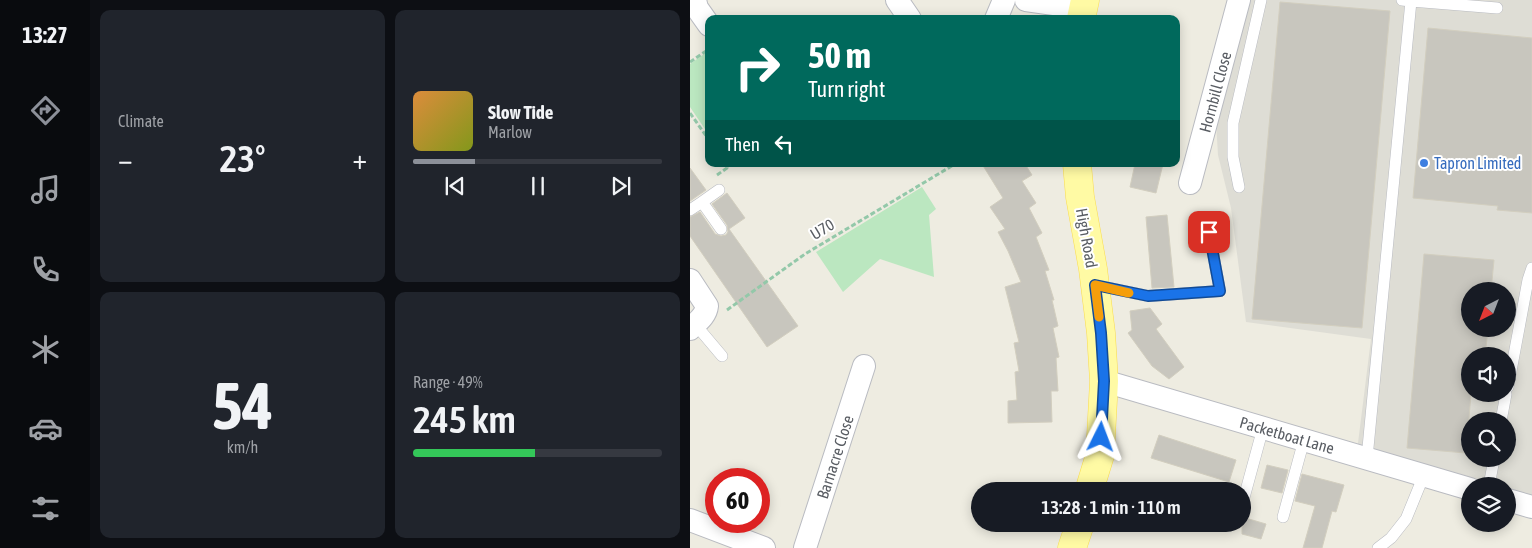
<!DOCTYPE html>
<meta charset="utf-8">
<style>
:root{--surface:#171b24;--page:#20242c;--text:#f1f3f6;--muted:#9ea1a6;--line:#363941;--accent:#8c9099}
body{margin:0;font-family:"Asap Condensed",sans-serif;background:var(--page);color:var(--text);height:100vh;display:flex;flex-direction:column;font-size:19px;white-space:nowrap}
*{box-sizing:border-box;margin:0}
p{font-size:16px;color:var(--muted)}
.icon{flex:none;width:28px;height:28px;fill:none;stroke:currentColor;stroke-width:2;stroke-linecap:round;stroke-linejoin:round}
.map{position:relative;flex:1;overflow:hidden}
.panel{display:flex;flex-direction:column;gap:10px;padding:10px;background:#0d0f14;width:600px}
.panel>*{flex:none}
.top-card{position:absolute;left:15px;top:15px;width:475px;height:152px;border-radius:10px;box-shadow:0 2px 12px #0003;background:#00695c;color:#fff;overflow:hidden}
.needle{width:32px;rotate:222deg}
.buttons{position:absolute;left:771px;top:282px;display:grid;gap:10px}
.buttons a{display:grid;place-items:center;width:55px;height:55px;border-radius:50%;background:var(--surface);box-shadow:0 2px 12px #0003;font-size:25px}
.speed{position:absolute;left:15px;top:468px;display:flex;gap:10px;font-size:25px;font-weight:700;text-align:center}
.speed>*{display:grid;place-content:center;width:65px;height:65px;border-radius:50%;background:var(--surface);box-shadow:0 2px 12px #0003;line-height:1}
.speed .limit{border:8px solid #d22;background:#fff;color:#111}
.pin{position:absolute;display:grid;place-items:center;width:42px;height:42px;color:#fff;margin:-21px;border-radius:10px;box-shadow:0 2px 8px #0006}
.me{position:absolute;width:55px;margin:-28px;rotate:3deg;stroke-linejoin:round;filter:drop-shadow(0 0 4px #0008)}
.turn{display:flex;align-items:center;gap:18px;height:105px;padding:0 20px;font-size:22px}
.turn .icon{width:65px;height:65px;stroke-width:2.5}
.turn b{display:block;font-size:35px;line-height:42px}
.then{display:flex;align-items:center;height:48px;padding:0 20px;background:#0003;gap:10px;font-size:19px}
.big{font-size:38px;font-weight:600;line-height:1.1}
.panel .card{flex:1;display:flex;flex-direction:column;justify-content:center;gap:8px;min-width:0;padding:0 18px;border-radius:10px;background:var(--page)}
.panel .dial{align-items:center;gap:0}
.dial b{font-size:65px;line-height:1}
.song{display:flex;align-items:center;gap:15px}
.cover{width:60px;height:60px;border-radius:8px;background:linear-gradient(135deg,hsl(30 70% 55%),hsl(70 70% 35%))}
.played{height:5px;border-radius:2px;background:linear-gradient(90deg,var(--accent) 25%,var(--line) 25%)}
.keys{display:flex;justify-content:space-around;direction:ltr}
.heat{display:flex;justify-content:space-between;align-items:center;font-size:28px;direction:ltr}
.charge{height:8px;border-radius:4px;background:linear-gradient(90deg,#34c759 49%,var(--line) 0)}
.panel .tiles{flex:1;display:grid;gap:10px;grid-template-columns:repeat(2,1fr)}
.trip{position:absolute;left:281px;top:482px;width:280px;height:50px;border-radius:25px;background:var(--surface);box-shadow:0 2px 12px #0003;font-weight:600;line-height:50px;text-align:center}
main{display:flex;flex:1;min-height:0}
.dock{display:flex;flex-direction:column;width:90px;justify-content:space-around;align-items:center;background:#090b0e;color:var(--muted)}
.dock .icon{width:35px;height:35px}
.dock .active{color:var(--accent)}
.dock b{font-size:22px;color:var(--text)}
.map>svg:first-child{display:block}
.industrial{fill:#deddd5;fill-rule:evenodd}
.green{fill:#bbe7c0}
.building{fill:#c8c6be;stroke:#d2cebf}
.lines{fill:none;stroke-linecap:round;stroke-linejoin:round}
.lane-casing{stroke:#b9bbc1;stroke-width:12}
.street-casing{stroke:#b9bbc1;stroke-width:24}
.primary-casing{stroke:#fadc4d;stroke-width:29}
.path{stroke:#93c8a9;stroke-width:3;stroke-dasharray:5 2.5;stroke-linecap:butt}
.lane{stroke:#fff;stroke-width:11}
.street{stroke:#fff;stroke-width:22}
.primary{stroke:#fffaa4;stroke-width:28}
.route-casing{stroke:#114b97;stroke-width:12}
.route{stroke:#1a73e8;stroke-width:9}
.slow{stroke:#f59e0b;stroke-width:9}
.shop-dot{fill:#3f7fe0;stroke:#fff;stroke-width:2}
.labels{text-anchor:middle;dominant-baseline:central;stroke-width:4;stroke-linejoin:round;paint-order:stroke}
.street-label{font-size:16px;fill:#595d63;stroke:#fff}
.shop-label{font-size:16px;fill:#366cbe;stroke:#fff;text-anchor:start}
</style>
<main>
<nav class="dock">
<b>13:27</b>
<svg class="icon active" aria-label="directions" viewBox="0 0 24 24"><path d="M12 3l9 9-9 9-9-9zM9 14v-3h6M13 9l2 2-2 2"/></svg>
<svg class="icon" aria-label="music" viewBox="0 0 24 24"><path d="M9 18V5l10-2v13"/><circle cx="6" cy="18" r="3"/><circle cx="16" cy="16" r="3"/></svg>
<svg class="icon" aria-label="phone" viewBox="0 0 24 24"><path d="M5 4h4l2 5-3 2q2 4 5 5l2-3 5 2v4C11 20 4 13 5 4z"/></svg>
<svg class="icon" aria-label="climate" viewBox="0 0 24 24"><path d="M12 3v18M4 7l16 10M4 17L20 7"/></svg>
<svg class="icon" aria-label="car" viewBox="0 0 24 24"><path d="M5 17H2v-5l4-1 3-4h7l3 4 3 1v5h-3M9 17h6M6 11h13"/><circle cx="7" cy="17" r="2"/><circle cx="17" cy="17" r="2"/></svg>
<svg class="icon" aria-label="filters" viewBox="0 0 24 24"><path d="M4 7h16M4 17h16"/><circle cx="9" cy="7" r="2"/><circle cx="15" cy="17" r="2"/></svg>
</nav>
<section class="panel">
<div class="tiles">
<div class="card"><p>Climate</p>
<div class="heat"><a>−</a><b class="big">23°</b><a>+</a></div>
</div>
<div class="card">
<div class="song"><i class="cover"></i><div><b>Slow Tide</b><p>Marlow</p></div></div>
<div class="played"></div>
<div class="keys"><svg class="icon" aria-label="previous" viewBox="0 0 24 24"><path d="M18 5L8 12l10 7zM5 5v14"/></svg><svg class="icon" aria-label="pause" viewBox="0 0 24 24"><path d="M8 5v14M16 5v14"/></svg><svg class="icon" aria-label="next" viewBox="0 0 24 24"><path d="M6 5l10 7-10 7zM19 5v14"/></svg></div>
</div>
<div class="card dial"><b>54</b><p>km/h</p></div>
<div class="card"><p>Range · 49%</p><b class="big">245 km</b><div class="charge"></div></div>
</div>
</section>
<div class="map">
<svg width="842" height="548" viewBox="0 0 842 548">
<rect width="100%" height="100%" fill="#eeece1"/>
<path class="industrial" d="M 557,0 L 842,0 L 842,502 L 818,495 L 818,486 L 787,486 L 667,451 L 681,339 L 556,322 L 541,208 L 528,155 L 526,122 ZM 780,291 L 818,291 L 818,329 L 780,329 ZM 780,356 L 818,356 L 818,394 L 780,394 ZM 780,421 L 818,421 L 818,459 L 780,459 Z"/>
<path class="green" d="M 17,52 L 19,54 L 19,135 L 0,107 L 0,64 Z
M 232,187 L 246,209 L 239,215 L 244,277 L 190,259 L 153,292 L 126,252 Z"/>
<path class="building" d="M 590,2 L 700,11 L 672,328 L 562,319 Z
M 738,28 L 842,38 L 842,213 L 807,210 L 808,206 L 723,198 Z
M 292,164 L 335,164 L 342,175 L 332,181 L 346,203 L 339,208 L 352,233 L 346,237 L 359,270 L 355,271 L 364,300 L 362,300 L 368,326 L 363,328 L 369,357 L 366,358 L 368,391 L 361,391 L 362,422 L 318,423 L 318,401 L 327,400 L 325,372 L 329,371 L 324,343 L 329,342 L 315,287 L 331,282 L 318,251 L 308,232 L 315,229 L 300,207 L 313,198 Z
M 445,164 L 473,164 L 466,193 L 440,187 Z
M 0,168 L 16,190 L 0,201 Z
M 37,193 L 55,218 L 39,229 L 108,326 L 77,347 L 0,236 L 0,217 L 10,212 L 25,234 L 31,236 L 36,235 L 38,232 L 37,225 L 22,204 Z
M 477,215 L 484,287 L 462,288 L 456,217 Z
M 734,254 L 804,260 L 801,291 L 780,291 L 780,329 L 798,329 L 795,356 L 780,356 L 781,394 L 776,453 L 717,448 Z
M 460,308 L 472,324 L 466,329 L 494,367 L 479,379 L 462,366 L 438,333 L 442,330 L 440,311 Z
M 469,435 L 546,460 L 539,482 L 461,458 Z
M 577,465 L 598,470 L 592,493 L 571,488 Z
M 612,474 L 654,485 L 646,512 L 642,511 L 632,548 L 613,548 L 625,506 L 605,501 Z
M 552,517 L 576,524 L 571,539 L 552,534 Z"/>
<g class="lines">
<g class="lane-casing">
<path id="lane" d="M 721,1 L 807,8
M 549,187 L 543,157 L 543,123 L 571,0
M 12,202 L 29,190
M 0,210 L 12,202 L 31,229
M 405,285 L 458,296 L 530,291 L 519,232
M 5,324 L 32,356
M 818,387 L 838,280 L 842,268
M 811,421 L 816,394
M 677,458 L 721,1 L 712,0
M 799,486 L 804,459
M 552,505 L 573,428
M 593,517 L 614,440
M 688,548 L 701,538 L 716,519 L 734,475"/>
</g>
<g class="street-casing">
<path id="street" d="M 5,0 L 7,8 L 19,25
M 207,0 L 220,19
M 336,0 L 392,8
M 306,19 L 314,0
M 500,183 L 549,0
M 0,280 L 17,306 C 16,316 7,322 0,329
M 414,381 L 780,489
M 818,500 L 842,507
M 0,520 L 74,548
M 115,548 L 174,366"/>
</g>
<g class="primary-casing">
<path id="primary" d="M 391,19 L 395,0
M 387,164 L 390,197 L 403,269 L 411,333 L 414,381 L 410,455 L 399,491
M 382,548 L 390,524"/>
</g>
<path class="path" d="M 0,62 L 19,49
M 0,113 L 19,140
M 27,175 L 37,168 L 35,164
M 37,310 L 115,254 L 265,164"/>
<use href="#lane" class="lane"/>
<use href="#street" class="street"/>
<use href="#primary" class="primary"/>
</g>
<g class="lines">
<g class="route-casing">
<path id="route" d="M 411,437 L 414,381 L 411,333 L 405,285 L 458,296 L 530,291 L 519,232"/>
</g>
<use href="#route" class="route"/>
<path class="slow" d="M 409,317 L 405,285 L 439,293"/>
</g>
<circle class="shop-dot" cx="734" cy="163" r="5"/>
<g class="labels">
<g class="street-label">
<text transform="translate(525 92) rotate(-75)">Hornbill Close</text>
<text transform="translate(132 229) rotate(-31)">U70</text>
<text transform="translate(397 238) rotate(80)">High Road</text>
<text transform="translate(597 435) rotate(16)">Packetboat Lane</text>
<text transform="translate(145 457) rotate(-72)">Barnacre Close</text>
</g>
<g class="shop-label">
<text x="744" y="163">Tapron Limited</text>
</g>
</g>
</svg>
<div class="buttons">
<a><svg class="needle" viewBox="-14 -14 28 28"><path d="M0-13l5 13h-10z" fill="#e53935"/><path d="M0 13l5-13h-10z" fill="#9ea1a6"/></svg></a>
<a><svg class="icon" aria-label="sound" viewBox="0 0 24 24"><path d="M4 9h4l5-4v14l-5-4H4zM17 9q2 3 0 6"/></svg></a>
<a><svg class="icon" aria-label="search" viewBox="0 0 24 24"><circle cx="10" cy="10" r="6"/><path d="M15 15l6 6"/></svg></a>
<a><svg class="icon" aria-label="layers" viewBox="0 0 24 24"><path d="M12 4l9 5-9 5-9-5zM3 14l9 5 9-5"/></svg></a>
</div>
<div class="speed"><div class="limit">60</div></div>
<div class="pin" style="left:519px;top:232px;background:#d93025"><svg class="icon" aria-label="arrive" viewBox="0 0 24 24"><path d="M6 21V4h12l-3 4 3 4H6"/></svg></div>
<svg class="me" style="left:411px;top:437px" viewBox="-20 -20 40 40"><path d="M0-17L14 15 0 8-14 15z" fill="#1a73e8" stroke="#fff" stroke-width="4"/></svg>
<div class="trip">13:28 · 1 min · 110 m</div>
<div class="top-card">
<div class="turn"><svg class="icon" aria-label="right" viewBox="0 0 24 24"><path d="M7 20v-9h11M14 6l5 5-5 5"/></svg><div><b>50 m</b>Turn right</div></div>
<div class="then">Then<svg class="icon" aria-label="left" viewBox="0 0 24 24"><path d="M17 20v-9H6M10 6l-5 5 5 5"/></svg></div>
</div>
</div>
</main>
